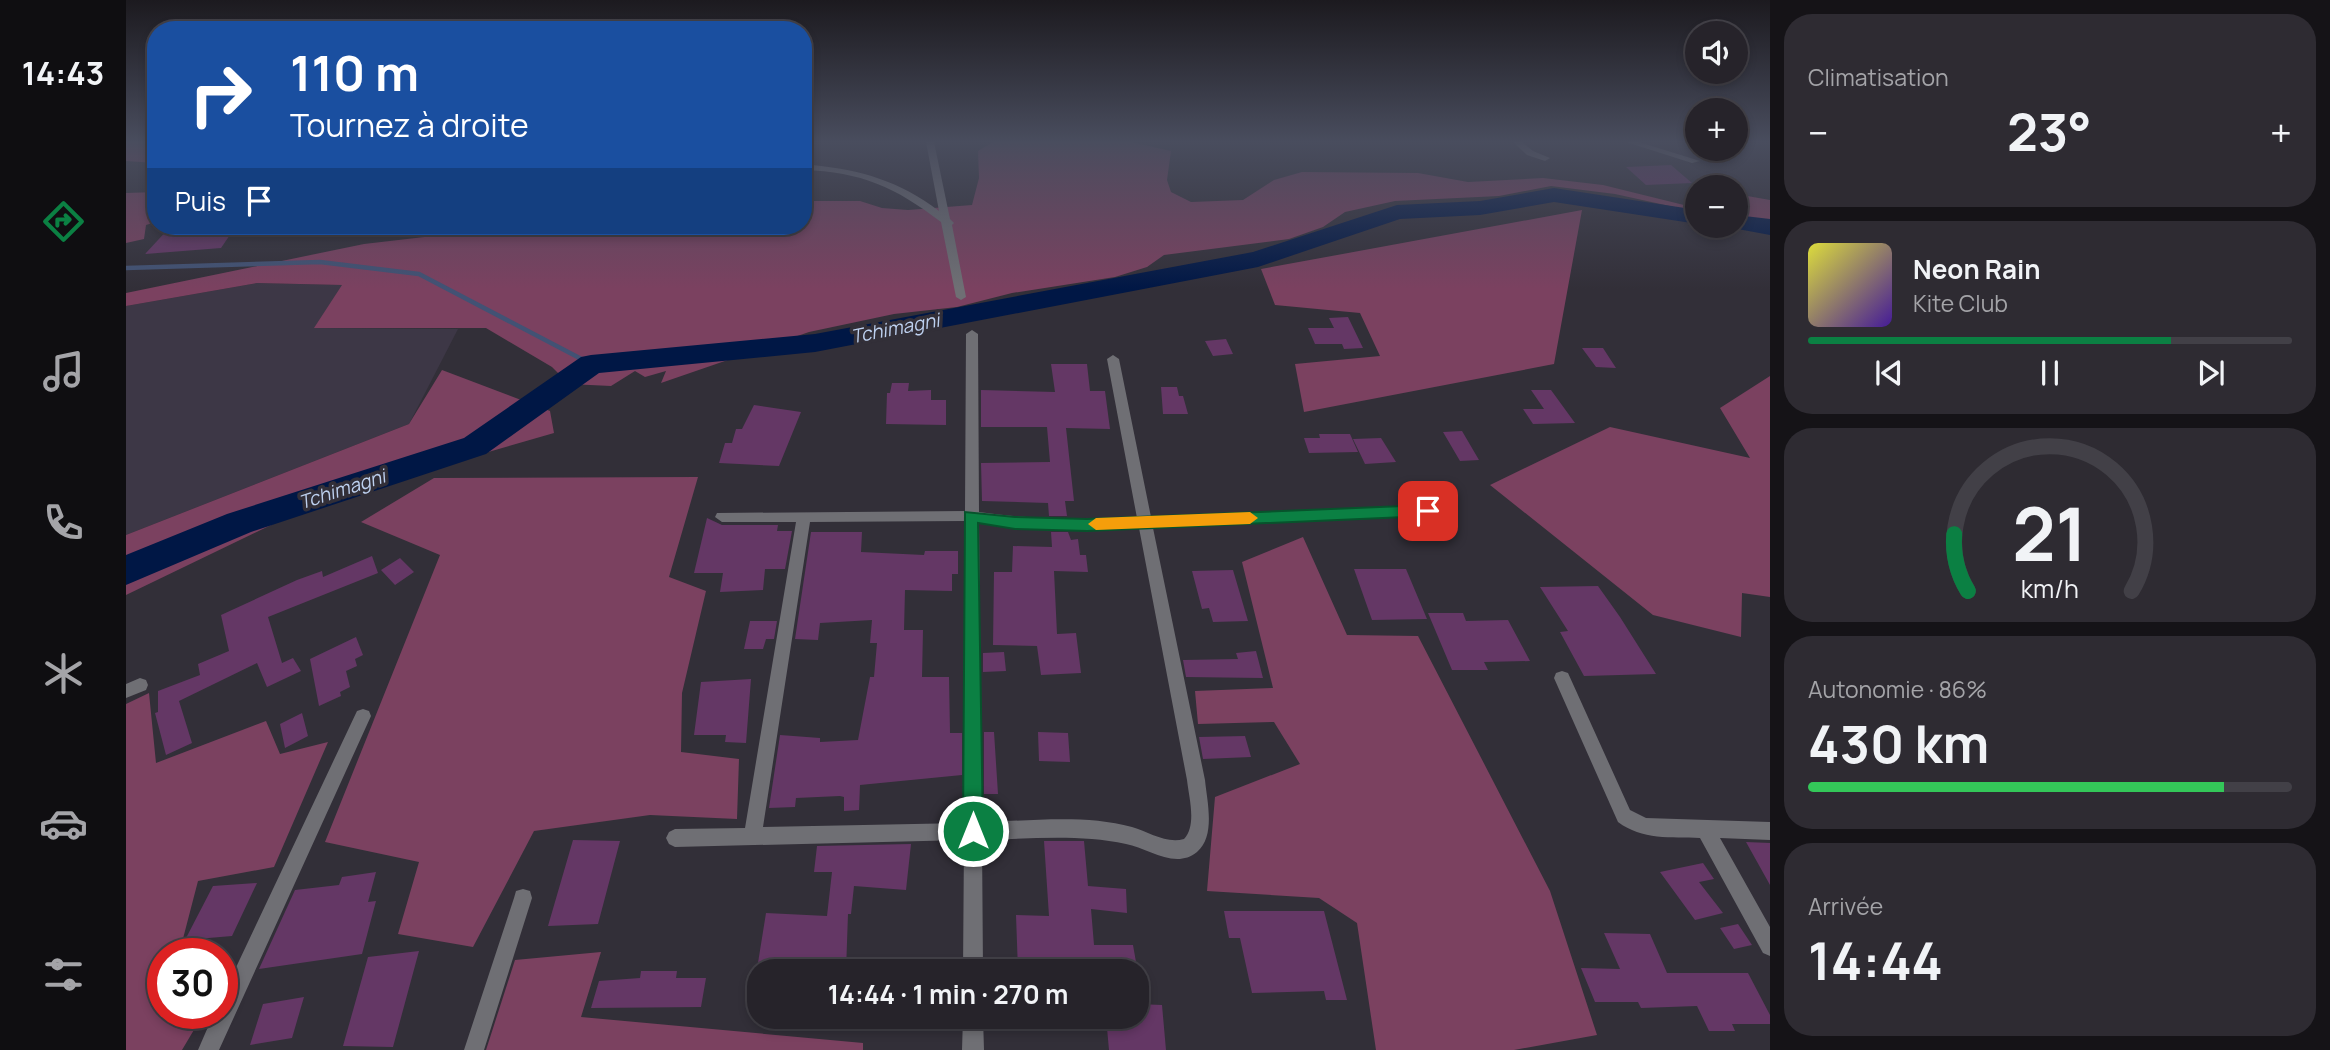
<!DOCTYPE html>
<html lang="fr">
<meta charset="utf-8">
<style>
:root{--surface:#26232a;--page:#2e2b32;--text:#f1f3f6;--muted:#a4a4a8;--line:#424047;--accent:#0b8043}
body{margin:0;font-family:Manrope,sans-serif;background:var(--page);color:var(--text);height:100vh;display:flex;flex-direction:column;font-size:26px;white-space:nowrap}
*{box-sizing:border-box;margin:0}
p{font-size:23px;color:var(--muted)}
.icon{flex:none;width:38px;height:38px;fill:none;stroke:currentColor;stroke-width:2;stroke-linecap:round;stroke-linejoin:round}
.map{position:relative;flex:1;overflow:hidden}
.drawer{display:flex;flex-direction:column;gap:14px;padding:14px;background:#151317;width:560px}
.drawer>*{flex:none}
.banner{position:absolute;left:21px;top:21px;width:665px;height:214px;border-radius:28px;box-shadow:0 4px 10px #0003,0 0 0 2px var(--line);background:#1a4fa0;color:#fff;overflow:hidden}
.tools{position:absolute;left:1559px;top:21px;display:grid;gap:14px}
.tools a{display:grid;place-items:center;width:63px;height:63px;border-radius:50%;background:var(--surface);box-shadow:0 4px 10px #0003,0 0 0 2px var(--line);font-size:35px}
.speed{position:absolute;left:21px;top:938px;display:flex;gap:14px;font-size:35px;font-weight:700;text-align:center}
.speed>*{display:grid;place-content:center;width:91px;height:91px;border-radius:50%;background:var(--surface);box-shadow:0 4px 10px #0003,0 0 0 2px var(--line);line-height:1}
.speed .limit{border:10px solid #d22;background:#fff;color:#111}
.pin{position:absolute;display:grid;place-items:center;width:60px;height:60px;color:#fff;margin:-30px;border-radius:14px;box-shadow:0 4px 10px #0006}
.me{position:absolute;width:77px;margin:-38px;rotate:0deg;stroke-linejoin:round;filter:drop-shadow(0 0 5px #0008)}
.turn{display:flex;align-items:center;gap:24px;height:147px;padding:0 28px;font-size:32px}
.turn .icon{width:91px;height:91px;stroke-width:2.5}
.turn b{display:block;font-size:49px;line-height:60px}
.then{display:flex;align-items:center;height:66px;padding:0 28px;background:#0003;gap:14px;font-size:26px}
.big{font-size:52px;font-weight:700;line-height:1.1}
.drawer .tile{flex:1;display:flex;flex-direction:column;justify-content:center;gap:10px;min-width:0;padding:0 24px;border-radius:28px;background:var(--page)}
.drawer .dial{align-items:center;gap:0}
.dial svg{height:182px;overflow:visible;fill:none;stroke:var(--line);stroke-width:7;stroke-linecap:round;text-anchor:middle}
.dial text{fill:var(--text);stroke:none}
.song{display:flex;align-items:center;gap:21px}
.cover{width:84px;height:84px;border-radius:10px;background:linear-gradient(135deg,hsl(60 70% 55%),hsl(260 70% 35%))}
.played{height:7px;border-radius:4px;background:linear-gradient(90deg,var(--accent) 75%,var(--line) 75%)}
.keys{display:flex;justify-content:space-around;direction:ltr}
.heat{display:flex;justify-content:space-between;align-items:center;font-size:38px;direction:ltr}
.charge{height:10px;border-radius:5px;background:linear-gradient(90deg,#34c759 86%,var(--line) 0)}
.trip{position:absolute;left:621px;top:959px;width:402px;height:70px;border-radius:28px;background:var(--surface);box-shadow:0 4px 10px #0003,0 0 0 2px var(--line);font-weight:700;line-height:70px;text-align:center}
main{display:flex;flex:1;min-height:0}
.tab-bar{display:flex;flex-direction:column;width:126px;justify-content:space-around;align-items:center;background:#0f0e11;color:var(--muted)}
.tab-bar .icon{width:49px;height:49px}
.tab-bar .active{color:var(--accent)}
.tab-bar b{font-size:32px;color:var(--text)}
.map>svg:first-child{display:block}
.built{fill:#3d3746}
.green{fill:#7b4160}
.forest{fill:#7b3f5f}
.lines{fill:none;stroke-linecap:round;stroke-linejoin:round}
.stream-far1{stroke:#425274;stroke-width:4.5}
.stream{stroke:#425274;stroke-width:6}
.river{fill:#001745;fill-rule:evenodd}
.building{fill:#643765}
.minor{fill:#6f6f74;fill-rule:evenodd}
.route{fill:#0b8043;stroke:#07532c;stroke-width:2}
.slow{fill:#f59e0b}
.labels{text-anchor:middle;dominant-baseline:central;stroke-width:7;stroke-linejoin:round;paint-order:stroke}
.water-label{font-size:19px;font-style:italic;fill:#bdd0ef;stroke:#322f38}
</style>
<main>
<nav class="tab-bar">
<b>14:43</b>
<svg class="icon active" aria-label="directions" viewBox="0 0 24 24"><path d="M12 3l9 9-9 9-9-9zM9 14v-3h6M13 9l2 2-2 2"/></svg>
<svg class="icon" aria-label="music" viewBox="0 0 24 24"><path d="M9 18V5l10-2v13"/><circle cx="6" cy="18" r="3"/><circle cx="16" cy="16" r="3"/></svg>
<svg class="icon" aria-label="phone" viewBox="0 0 24 24"><path d="M5 4h4l2 5-3 2q2 4 5 5l2-3 5 2v4C11 20 4 13 5 4z"/></svg>
<svg class="icon" aria-label="climate" viewBox="0 0 24 24"><path d="M12 3v18M4 7l16 10M4 17L20 7"/></svg>
<svg class="icon" aria-label="car" viewBox="0 0 24 24"><path d="M5 17H2v-5l4-1 3-4h7l3 4 3 1v5h-3M9 17h6M6 11h13"/><circle cx="7" cy="17" r="2"/><circle cx="17" cy="17" r="2"/></svg>
<svg class="icon" aria-label="filters" viewBox="0 0 24 24"><path d="M4 7h16M4 17h16"/><circle cx="9" cy="7" r="2"/><circle cx="15" cy="17" r="2"/></svg>
</nav>
<div class="map">
<svg width="1644" height="1050" viewBox="0 0 1644 1050">
<rect width="100%" height="100%" fill="#322f38"/>
<path class="built" d="M 131,283 L 217,285 L 189,328 L 332,329 L 283,424 L 0,535 L 0,306 Z"/>
<path class="green" d="M 867,142 L 1005,142 L 1045,151 L 1041,180 L 1045,192 L 1065,202 L 1117,200 L 1148,180 L 1176,172 L 1292,173 L 1342,182 L 1417,178 L 1477,185 L 1562,206 L 1571,203 L 1571,212 L 1489,194 L 1425,186 L 1373,196 L 1269,201 L 1219,212 L 1197,227 L 1163,239 L 1038,255 L 1021,267 L 989,277 L 886,293 L 831,307 L 768,314 L 683,332 L 535,383 L 540,371 L 519,377 L 509,371 L 485,386 L 443,384 L 426,367 L 360,328 L 188,328 L 216,285 L 131,283 L 0,306 L 0,293 L 238,244 L 307,236 L 363,235 L 410,227 L 677,226 L 677,201 L 734,201 L 756,208 L 782,210 L 846,205 L 853,178 L 852,151 Z
M 30,192 L 30,222 L 20,225 L 18,239 L 0,243 L 0,193 Z
M 1610,194 L 1644,200 L 1644,223 L 1610,219 Z
M 1456,210 L 1428,364 L 1178,412 L 1169,364 L 1254,356 L 1234,313 L 1149,305 L 1135,269 Z
M 316,370 L 424,411 L 428,433 L 199,499 L 0,595 L 0,535 L 283,424 Z
M 1644,376 L 1644,597 L 1616,593 L 1615,637 L 1527,615 L 1364,485 L 1484,427 L 1624,458 L 1594,408 Z
M 572,477 L 543,577 L 580,591 L 556,693 L 555,752 L 613,759 L 611,819 L 524,815 L 408,831 L 347,947 L 272,934 L 293,862 L 199,842 L 314,555 L 235,522 L 308,478 Z
M 1177,537 L 1221,635 L 1292,636 L 1424,891 L 1471,1035 L 1388,1050 L 1250,1050 L 1231,923 L 1193,898 L 1081,891 L 1089,797 L 1174,764 L 1148,722 L 1072,724 L 1069,691 L 1147,688 L 1116,562 Z
M 23,693 L 30,763 L 140,721 L 154,754 L 202,742 L 148,867 L 72,881 L 53,954 L 37,954 L 37,1013 L 78,1013 L 56,1050 L 0,1050 L 0,704 Z
M 475,952 L 455,1017 L 737,1043 L 737,1050 L 360,1050 L 389,960 Z"/>
<path class="forest" d="M 0,142 L 30,142 L 30,163 L 0,161 Z"/>
<g class="lines">
<path class="stream-far1" d="M 0,268 L 194,262 L 293,274 L 465,364"/>
<path class="stream" d="M 461,362 L 465,364"/>
<path class="river" d="M 1428,188 L 1572,210 L 1572,224 L 1428,202 L 1354,215 L 1274,219 L 1132,267 L 689,352 L 473,373 L 360,454 L 125,532 L 0,585 L 0,555 L 101,514 L 338,438 L 455,357 L 465,355 L 689,334 L 1127,252 L 1271,205 L 1354,201 Z
M 1610,215 L 1644,219 L 1644,235 L 1601,227 L 1610,226 Z"/>
</g>
<path class="building" d="M 1545,165 L 1566,183 L 1520,185 L 1500,167 Z
M 45,226 L 110,226 L 95,248 L 19,254 Z
M 1222,317 L 1237,348 L 1218,349 L 1216,344 L 1189,344 L 1182,328 L 1208,328 L 1203,318 Z
M 1100,339 L 1107,354 L 1087,356 L 1079,341 Z
M 1456,348 L 1477,348 L 1490,368 L 1470,367 Z
M 925,364 L 961,364 L 964,391 L 979,391 L 984,429 L 940,428 L 948,501 L 939,501 L 941,516 L 923,516 L 922,503 L 856,501 L 855,463 L 924,462 L 921,427 L 855,427 L 855,390 L 929,392 Z
M 766,383 L 783,383 L 782,391 L 805,390 L 805,400 L 820,400 L 820,425 L 760,424 L 761,393 L 764,393 Z
M 1035,387 L 1051,387 L 1053,396 L 1057,396 L 1062,414 L 1037,414 Z
M 1405,390 L 1425,390 L 1449,423 L 1407,424 L 1397,409 L 1418,409 Z
M 628,405 L 675,412 L 653,466 L 593,463 L 599,443 L 606,443 L 610,429 L 616,429 Z
M 1336,431 L 1353,460 L 1334,461 L 1317,432 Z
M 1193,434 L 1224,434 L 1232,452 L 1183,453 L 1178,438 L 1194,438 Z
M 1255,438 L 1270,462 L 1239,464 L 1227,439 Z
M 581,518 L 596,525 L 652,525 L 651,531 L 666,531 L 659,569 L 639,569 L 637,590 L 594,592 L 597,573 L 568,573 Z
M 685,532 L 736,532 L 735,552 L 798,555 L 799,551 L 832,551 L 832,574 L 826,574 L 826,591 L 779,590 L 778,630 L 797,630 L 796,677 L 823,677 L 824,733 L 836,733 L 836,775 L 734,785 L 733,810 L 718,811 L 718,797 L 714,796 L 670,798 L 669,807 L 643,808 L 654,735 L 694,738 L 694,742 L 732,740 L 744,677 L 748,677 L 751,643 L 744,643 L 746,620 L 694,623 L 692,640 L 669,639 Z
M 925,532 L 942,532 L 945,540 L 952,539 L 954,555 L 960,555 L 962,572 L 928,571 L 931,634 L 950,633 L 955,673 L 915,675 L 911,646 L 867,645 L 868,572 L 886,572 L 887,546 L 926,547 Z
M 246,556 L 252,573 L 142,617 L 156,663 L 167,658 L 175,671 L 141,687 L 131,663 L 53,701 L 66,743 L 40,755 L 29,713 L 32,712 L 32,691 L 74,675 L 72,664 L 103,651 L 95,615 L 171,580 L 196,571 L 197,577 Z
M 274,558 L 288,572 L 269,585 L 255,570 Z
M 1228,569 L 1280,569 L 1301,619 L 1246,620 Z
M 1107,570 L 1122,621 L 1087,622 L 1083,608 L 1076,609 L 1066,571 Z
M 1472,586 L 1494,617 L 1530,674 L 1458,676 L 1434,632 L 1442,631 L 1414,587 Z
M 1302,613 L 1337,613 L 1340,621 L 1382,620 L 1404,661 L 1358,662 L 1362,670 L 1326,670 Z
M 624,621 L 651,621 L 648,639 L 640,639 L 637,649 L 618,649 Z
M 230,637 L 237,655 L 229,659 L 231,666 L 220,671 L 224,687 L 214,692 L 215,696 L 193,706 L 184,659 Z
M 1130,651 L 1137,678 L 1060,677 L 1057,660 L 1112,659 L 1110,653 Z
M 878,652 L 880,671 L 857,672 L 857,653 Z
M 625,679 L 620,743 L 599,742 L 600,735 L 568,735 L 575,682 Z
M 176,713 L 182,736 L 159,748 L 154,724 Z
M 858,732 L 868,732 L 872,794 L 858,794 Z
M 912,732 L 942,733 L 944,762 L 913,761 Z
M 1119,736 L 1125,757 L 1077,759 L 1073,737 Z
M 447,840 L 494,841 L 472,924 L 422,926 Z
M 918,841 L 958,841 L 962,886 L 1000,889 L 1001,913 L 965,909 L 968,945 L 1007,945 L 1010,962 L 969,962 L 970,971 L 892,971 L 890,915 L 923,916 Z
M 1620,842 L 1644,843 L 1644,885 Z
M 785,844 L 780,890 L 728,886 L 725,914 L 722,914 L 720,971 L 631,969 L 640,913 L 701,916 L 706,872 L 688,872 L 691,846 Z
M 1577,863 L 1588,879 L 1573,882 L 1597,913 L 1569,920 L 1534,872 Z
M 250,872 L 242,902 L 250,901 L 236,954 L 133,969 L 169,890 L 213,885 L 216,877 Z
M 131,883 L 106,936 L 59,940 L 87,886 Z
M 1098,911 L 1198,911 L 1221,1000 L 1200,1000 L 1198,991 L 1126,993 L 1114,938 L 1103,938 Z
M 1612,924 L 1626,945 L 1608,949 L 1594,928 Z
M 1478,933 L 1524,934 L 1541,973 L 1622,973 L 1644,1015 L 1644,1024 L 1606,1024 L 1609,1031 L 1583,1031 L 1571,1006 L 1515,1008 L 1512,1002 L 1469,1002 L 1455,968 L 1494,969 Z
M 293,951 L 267,1047 L 217,1046 L 242,957 Z
M 515,971 L 551,971 L 550,978 L 580,978 L 575,1007 L 465,1008 L 473,981 L 514,978 Z
M 178,997 L 166,1038 L 124,1045 L 137,1004 Z
M 1012,1004 L 1036,1005 L 1040,1050 L 983,1050 L 980,1017 L 1012,1017 Z"/>
<g class="lines">
<path class="minor" d="M 800,142 L 808,142 L 824,219 L 828,223 L 826,225 L 840,297 L 835,300 L 830,297 L 815,222 C 769,187 736,172 677,170 L 677,164 L 686,165 C 736,170 773,181 813,211 Z
M 1387,142 L 1396,142 L 1407,151 L 1424,158 L 1419,161 L 1401,155 Z
M 1500,142 L 1513,142 L 1574,161 L 1566,163 Z
M 846,330 L 852,334 L 853,512 C 906,520 958,520 1011,518 L 981,359 L 987,355 L 993,359 L 1025,517 L 1302,506 L 1309,511 L 1302,516 L 1027,528 L 1079,780 C 1081,801 1090,836 1071,852 C 1049,870 1022,848 1000,844 C 953,834 903,839 856,840 L 857,971 L 837,971 L 838,840 L 549,847 L 543,844 L 540,838 L 543,832 L 549,829 L 619,828 L 670,522 L 596,522 L 589,517 L 591,513 L 839,511 L 840,334 ZM 839,521 L 838,823 L 637,827 L 684,522 ZM 853,523 C 907,531 960,530 1013,528 L 1061,780 C 1063,798 1071,825 1058,839 C 1040,844 1023,832 1006,827 C 959,814 904,821 856,822 Z
M 1436,671 L 1442,673 L 1504,810 L 1520,818 L 1644,822 L 1644,840 L 1594,838 L 1644,927 L 1644,956 L 1637,953 L 1574,838 C 1545,837 1516,840 1492,822 L 1428,678 L 1430,673 Z
M 14,678 L 20,680 L 22,685 L 20,690 L 0,698 L 0,684 Z
M 237,709 L 243,711 L 245,716 L 93,1050 L 72,1050 L 88,1013 L 96,1013 L 96,997 L 231,711 Z
M 397,889 L 404,891 L 406,898 L 358,1050 L 338,1050 L 388,898 L 390,891 Z
M 837,1017 L 857,1017 L 858,1050 L 836,1050 Z"/>
</g>
<linearGradient id="sky" x2="0" y2="1"><stop stop-color="#1c1a1f"/><stop offset="0.49" stop-color="#494d5e"/><stop offset="1" stop-color="#494d5e" stop-opacity="0"/></linearGradient>
<rect width="1644" height="289" fill="url(#sky)"/>
<path class="route" d="M 1302,505 L 1310,511 L 1302,516 L 961,531 L 889,529 L 852,523 L 857,831 L 854,838 L 847,841 L 840,838 L 837,831 L 839,512 L 889,517 L 961,519 Z"/>
<path class="slow" d="M 1124,512 L 1132,518 L 1124,524 L 970,530 L 962,524 L 970,518 Z"/>
<g class="labels">
<g class="water-label">
<text transform="translate(769 328) rotate(-11)">Tchimagni</text>
<text transform="translate(216 489) rotate(-18)">Tchimagni</text>
</g>
</g>
</svg>
<div class="tools">
<a><svg class="icon" aria-label="sound" viewBox="0 0 24 24"><path d="M4 9h4l5-4v14l-5-4H4zM17 9q2 3 0 6"/></svg></a>
<a>+</a>
<a>−</a>
</div>
<div class="speed"><div class="limit">30</div></div>
<div class="pin" style="left:1302px;top:511px;background:#d93025"><svg class="icon" aria-label="arrive" viewBox="0 0 24 24"><path d="M6 21V4h12l-3 4 3 4H6"/></svg></div>
<svg class="me" style="left:847px;top:831px" viewBox="-20 -20 40 40"><circle r="17" fill="#0b8043" stroke="#fff" stroke-width="3"/><path d="M0-11L8 9 0 5-8 9z" fill="#fff"/></svg>
<div class="trip">14:44 · 1 min · 270 m</div>
<div class="banner">
<div class="turn"><svg class="icon" aria-label="right" viewBox="0 0 24 24"><path d="M7 20v-9h11M14 6l5 5-5 5"/></svg><div><b>110 m</b>Tournez à droite</div></div>
<div class="then">Puis<svg class="icon" aria-label="arrive" viewBox="0 0 24 24"><path d="M6 21V4h12l-3 4 3 4H6"/></svg></div>
</div>
</div>
<section class="drawer">
<div class="tile"><p>Climatisation</p>
<div class="heat"><a>−</a><b class="big">23°</b><a>+</a></div>
</div>
<div class="tile">
<div class="song"><i class="cover"></i><div><b>Neon Rain</b><p>Kite Club</p></div></div>
<div class="played"></div>
<div class="keys"><svg class="icon" aria-label="previous" viewBox="0 0 24 24"><path d="M18 5L8 12l10 7zM5 5v14"/></svg><svg class="icon" aria-label="pause" viewBox="0 0 24 24"><path d="M8 5v14M16 5v14"/></svg><svg class="icon" aria-label="next" viewBox="0 0 24 24"><path d="M6 5l10 7-10 7zM19 5v14"/></svg></div>
</div>
<div class="tile dial"><svg viewBox="0 0 100 80">
<path d="M14 69A42 42 0 1 1 86 69"/>
<path d="M14 69A42 42 0 0 1 8 44" stroke="#0b8043"/>
<text x="50" y="56" font-size="32" font-weight="700">21</text>
<text x="50" y="72" font-size="11">km/h</text>
</svg></div>
<div class="tile"><p>Autonomie · 86%</p><b class="big">430 km</b><div class="charge"></div></div>
<div class="tile"><p>Arrivée</p><b class="big">14:44</b></div>
</section>
</main>
